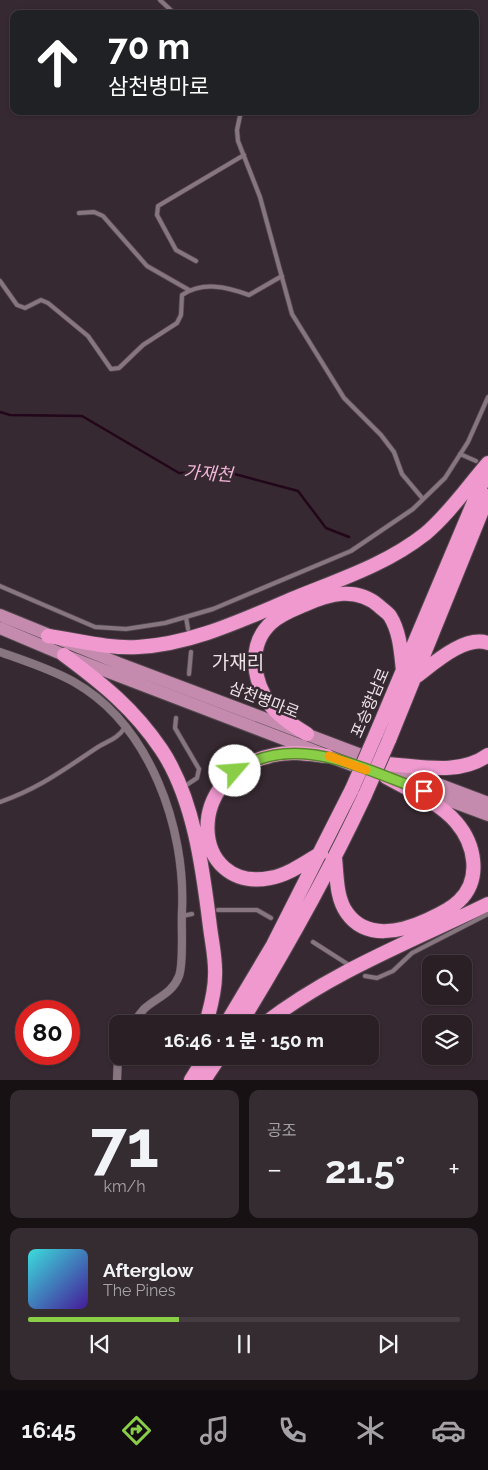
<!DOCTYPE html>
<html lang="ko">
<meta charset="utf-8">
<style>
:root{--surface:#291f25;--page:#352c32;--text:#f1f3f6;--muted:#a5a2a7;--line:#453d42;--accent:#8ace48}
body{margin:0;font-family:Raleway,"Noto Sans KR",sans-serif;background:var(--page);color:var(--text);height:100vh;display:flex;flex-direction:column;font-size:19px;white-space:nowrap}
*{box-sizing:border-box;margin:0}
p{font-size:16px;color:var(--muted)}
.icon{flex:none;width:28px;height:28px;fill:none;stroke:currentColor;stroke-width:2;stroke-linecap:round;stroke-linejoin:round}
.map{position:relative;height:1080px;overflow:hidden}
.panel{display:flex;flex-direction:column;gap:10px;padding:10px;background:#171114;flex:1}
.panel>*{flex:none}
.hud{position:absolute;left:10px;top:10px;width:469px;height:105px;border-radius:10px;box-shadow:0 1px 4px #0004,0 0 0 1px var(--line);background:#202124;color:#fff;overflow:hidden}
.controls{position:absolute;left:422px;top:955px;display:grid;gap:10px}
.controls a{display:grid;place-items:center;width:50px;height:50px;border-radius:10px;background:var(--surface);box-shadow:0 1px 4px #0004,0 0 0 1px var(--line);font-size:25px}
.speed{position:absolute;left:15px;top:1000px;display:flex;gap:10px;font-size:25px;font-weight:700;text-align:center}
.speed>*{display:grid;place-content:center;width:65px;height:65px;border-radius:50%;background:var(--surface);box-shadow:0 1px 4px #0004,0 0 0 1px var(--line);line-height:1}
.speed .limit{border:8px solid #d22;background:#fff;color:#111}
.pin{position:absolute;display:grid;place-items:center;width:42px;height:42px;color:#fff;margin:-21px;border:2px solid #fff;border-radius:50%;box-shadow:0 1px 5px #0007}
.me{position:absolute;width:55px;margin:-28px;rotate:63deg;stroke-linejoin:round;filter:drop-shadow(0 0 4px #0008)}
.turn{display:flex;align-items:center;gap:18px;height:105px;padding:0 15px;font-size:22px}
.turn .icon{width:65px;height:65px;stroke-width:2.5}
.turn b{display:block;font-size:35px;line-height:42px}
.big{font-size:38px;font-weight:700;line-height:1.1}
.panel .tile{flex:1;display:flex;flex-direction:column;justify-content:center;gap:8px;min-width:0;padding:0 18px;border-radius:10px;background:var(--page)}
.panel .dial{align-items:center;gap:0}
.dial b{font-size:65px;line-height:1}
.song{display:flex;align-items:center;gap:15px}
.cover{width:60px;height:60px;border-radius:8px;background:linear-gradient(135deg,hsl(180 70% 55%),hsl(260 70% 35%))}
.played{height:5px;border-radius:2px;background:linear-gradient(90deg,var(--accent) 35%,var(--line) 35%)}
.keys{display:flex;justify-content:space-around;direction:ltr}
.heat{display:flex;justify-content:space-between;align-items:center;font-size:28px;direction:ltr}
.panel .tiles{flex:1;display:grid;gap:10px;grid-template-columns:1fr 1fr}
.tile:last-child{grid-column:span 2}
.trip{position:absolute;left:109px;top:1015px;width:270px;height:50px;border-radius:10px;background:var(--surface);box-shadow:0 1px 4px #0004,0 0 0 1px var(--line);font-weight:700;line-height:50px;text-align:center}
.menu{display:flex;height:80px;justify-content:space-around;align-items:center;background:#100c0f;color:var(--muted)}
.menu .icon{width:35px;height:35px}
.menu .selected{color:var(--accent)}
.menu b{font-size:22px;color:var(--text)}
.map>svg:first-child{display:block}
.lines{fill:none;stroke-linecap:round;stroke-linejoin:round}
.stream{stroke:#220619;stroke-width:2.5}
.lane-casing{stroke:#54484f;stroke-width:5.5}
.street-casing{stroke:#54484f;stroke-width:9}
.primary-casing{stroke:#54484f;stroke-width:14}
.highway-casing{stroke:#54484f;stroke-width:16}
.lane{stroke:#877680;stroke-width:4}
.street{stroke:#877680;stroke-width:8}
.primary{stroke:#c58baf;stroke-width:12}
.highway{stroke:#ef99cf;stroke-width:14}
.highway-bridge-casing{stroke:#54484f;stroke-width:16;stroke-linecap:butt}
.highway-bridge{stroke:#ef99cf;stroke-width:14}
.route-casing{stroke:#5a862f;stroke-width:12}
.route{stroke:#8ace48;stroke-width:9}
.slow{stroke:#f59e0b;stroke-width:9}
.labels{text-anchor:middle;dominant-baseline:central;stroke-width:5;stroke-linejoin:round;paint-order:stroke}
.street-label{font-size:16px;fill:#ece3e8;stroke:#372931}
.water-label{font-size:18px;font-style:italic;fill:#f2b4d9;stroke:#372931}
.quarter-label{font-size:19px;fill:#ece3e8;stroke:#372931}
</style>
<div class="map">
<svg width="488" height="1080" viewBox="0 0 488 1080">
<rect width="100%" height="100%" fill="#372931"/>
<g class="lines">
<path class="stream" d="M 0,412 L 10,415 L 82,416 L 179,473 L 227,472 L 298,491 L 326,528 L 349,537"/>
<g class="lane-casing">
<path id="lane" d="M 160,0 L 175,14
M 241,111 L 237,130 L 238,141 L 260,197 L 292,314 L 344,398 L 381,435 L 394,452 L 402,474 L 423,499
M 79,213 L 94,212 L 103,216 L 147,266 L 189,290
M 196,261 L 176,250 L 157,215 L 158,206 L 244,155
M 0,281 L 17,305 L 25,308 L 41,300 L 48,303 L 88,336 L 111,369 L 119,368 L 143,345 L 177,323 L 181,315 L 182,295 C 203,281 227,287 249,295 L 282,276
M 460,454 L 476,461
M 0,586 L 95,627 L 126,629 L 165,623 L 213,609 L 351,551 L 413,509 L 445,478 L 468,442 L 488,397
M 186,617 L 188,629
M 189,674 L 191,652
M 176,718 L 175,728 L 199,769 L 197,778 L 188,784
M 0,802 C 40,788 63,770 98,747 C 108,741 119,738 125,727
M 218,910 L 257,910 L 271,918
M 182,916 L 192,914
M 313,942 L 349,965
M 365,976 L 377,978 L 393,971 L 412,953 L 488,914"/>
</g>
<g class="street-casing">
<path id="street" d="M 0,652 C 25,661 51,669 74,682 C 150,725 186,828 182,911 C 181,927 184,963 179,976 C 172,994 157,997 144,1009 C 140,1014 136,1019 132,1024
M 117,1080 L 118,1056"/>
</g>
<g class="primary-casing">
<path id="primary" d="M 0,615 L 118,663 L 488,803
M 0,628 L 64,655 L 370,772
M 418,789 L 488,815"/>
</g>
<g class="highway-casing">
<path id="highway" d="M 48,636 C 77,640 109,649 138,647 C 194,644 246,618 297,597 C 341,579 387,564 425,534 C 449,514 468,486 488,463
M 64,655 C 103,684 134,709 161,749 C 194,798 203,870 210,927 C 212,943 216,960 215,976 C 215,993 210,1008 206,1024
M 417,676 C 434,663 465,635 488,643
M 307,734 C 294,726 281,718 271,706 C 253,682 247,645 271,623 C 281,614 292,610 304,605 C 329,594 356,586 379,606 C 382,609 387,612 390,616 C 400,632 401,652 403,671
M 376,734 L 487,471
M 389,740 L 488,496
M 387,764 C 420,766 459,776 488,755
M 321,853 C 306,862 288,875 270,878 C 191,893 181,774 274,755 C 291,751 309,754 327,756
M 335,858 C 337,876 336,898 347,913 C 366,940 401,932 427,920 C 438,915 450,910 459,901 C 482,879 475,844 456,822 C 439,802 409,790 386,777
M 226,1024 L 273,945 L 352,789
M 240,1024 C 286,949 328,874 365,795
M 264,1024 C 331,972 412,941 488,904
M 191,1080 L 206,1056
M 204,1080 L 220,1056"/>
</g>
<use href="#lane" class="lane"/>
<use href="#street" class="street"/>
<use href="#primary" class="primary"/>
<use href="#highway" class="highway"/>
<g class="highway-bridge-casing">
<path id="highway-bridge" d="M 352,789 L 376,734
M 365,795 L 389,740"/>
</g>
<use href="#highway-bridge" class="highway-bridge"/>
</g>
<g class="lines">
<g class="route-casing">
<path id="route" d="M 235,771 C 296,731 363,769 424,791"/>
</g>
<use href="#route" class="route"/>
<path class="slow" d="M 329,756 L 366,770"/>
</g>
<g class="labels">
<g class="street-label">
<text transform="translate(264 700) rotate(21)">삼천병마로</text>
<text transform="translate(370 703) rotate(-67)">포승향남로</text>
</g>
<g class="water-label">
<text transform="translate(208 473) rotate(4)">가재천</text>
</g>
<g class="quarter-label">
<text x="238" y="662">가재리</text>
</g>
</g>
</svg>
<div class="controls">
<a><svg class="icon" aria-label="search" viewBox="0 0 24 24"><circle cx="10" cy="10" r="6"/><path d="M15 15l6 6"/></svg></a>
<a><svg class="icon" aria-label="layers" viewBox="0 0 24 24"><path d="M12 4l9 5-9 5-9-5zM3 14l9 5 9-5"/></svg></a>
</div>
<div class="speed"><div class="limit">80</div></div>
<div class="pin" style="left:424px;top:791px;background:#d93025"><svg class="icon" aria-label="arrive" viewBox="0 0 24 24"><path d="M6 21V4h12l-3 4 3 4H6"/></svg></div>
<svg class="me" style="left:235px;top:771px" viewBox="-20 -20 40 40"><circle r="19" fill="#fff"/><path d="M0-13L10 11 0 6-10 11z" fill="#8ace48"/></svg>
<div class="trip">16:46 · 1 분 · 150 m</div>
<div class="hud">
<div class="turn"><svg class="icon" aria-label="ahead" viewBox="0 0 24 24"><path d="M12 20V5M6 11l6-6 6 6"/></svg><div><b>70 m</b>삼천병마로</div></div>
</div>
</div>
<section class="panel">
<div class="tiles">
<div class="tile dial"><b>71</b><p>km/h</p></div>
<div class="tile"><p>공조</p>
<div class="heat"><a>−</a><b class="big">21.5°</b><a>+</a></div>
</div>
<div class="tile">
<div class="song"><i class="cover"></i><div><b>Afterglow</b><p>The Pines</p></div></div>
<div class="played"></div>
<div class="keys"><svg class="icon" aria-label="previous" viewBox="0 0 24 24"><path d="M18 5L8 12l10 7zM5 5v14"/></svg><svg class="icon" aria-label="pause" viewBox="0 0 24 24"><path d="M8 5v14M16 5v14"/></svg><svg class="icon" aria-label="next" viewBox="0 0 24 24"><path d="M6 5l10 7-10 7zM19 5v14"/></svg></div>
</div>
</div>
</section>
<nav class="menu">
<b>16:45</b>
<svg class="icon selected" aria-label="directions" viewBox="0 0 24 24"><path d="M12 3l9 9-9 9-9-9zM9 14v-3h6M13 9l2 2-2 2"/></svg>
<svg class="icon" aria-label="music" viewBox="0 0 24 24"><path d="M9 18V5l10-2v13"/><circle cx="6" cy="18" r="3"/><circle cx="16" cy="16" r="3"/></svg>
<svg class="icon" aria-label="phone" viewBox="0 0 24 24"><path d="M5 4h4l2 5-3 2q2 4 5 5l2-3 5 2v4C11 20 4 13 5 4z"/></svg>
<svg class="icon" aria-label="climate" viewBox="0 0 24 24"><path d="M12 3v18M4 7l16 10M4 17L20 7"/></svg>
<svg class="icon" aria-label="car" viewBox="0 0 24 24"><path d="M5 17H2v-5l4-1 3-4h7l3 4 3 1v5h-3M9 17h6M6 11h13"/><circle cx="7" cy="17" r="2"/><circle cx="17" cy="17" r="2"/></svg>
</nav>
